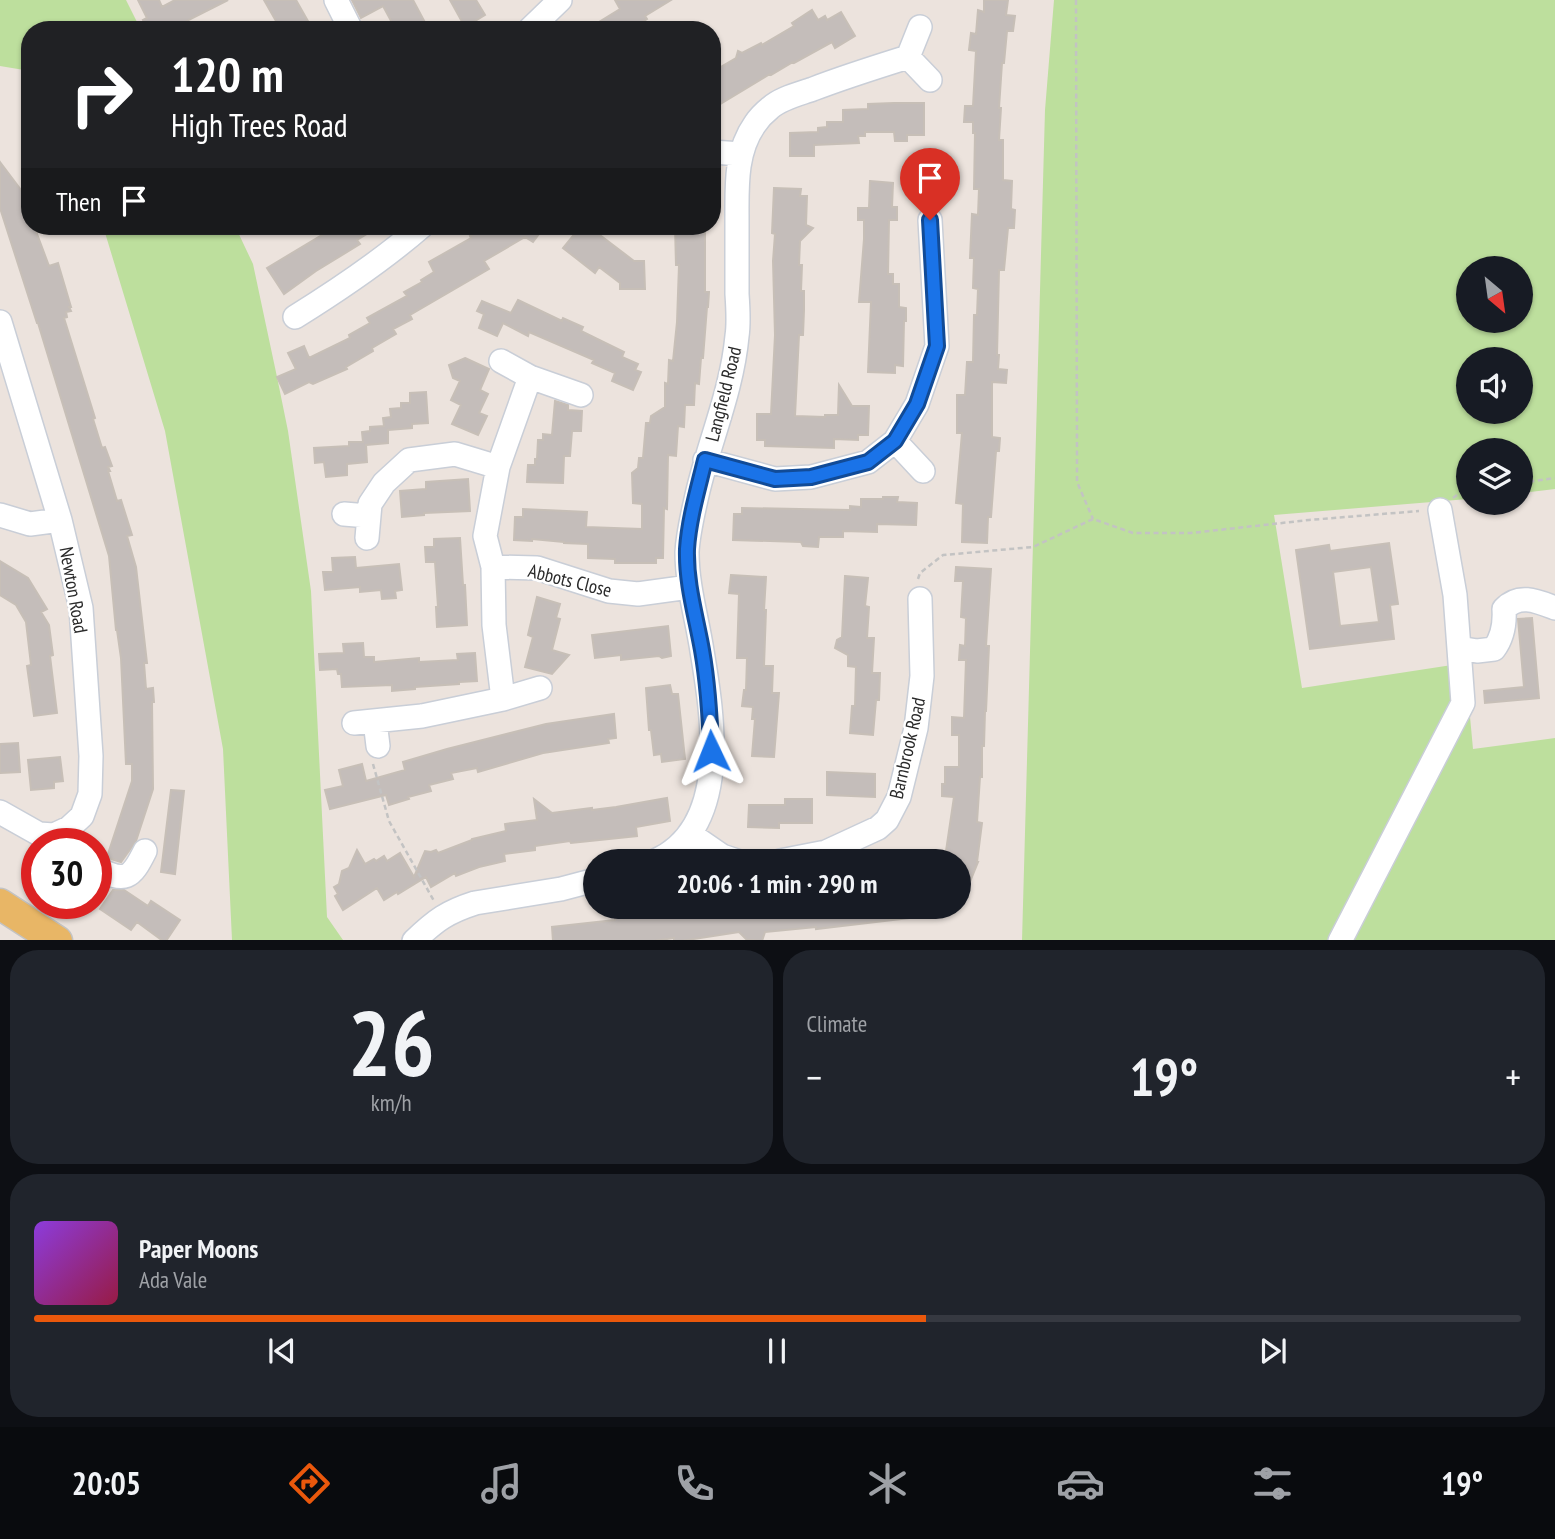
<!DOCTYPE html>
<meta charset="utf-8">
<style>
:root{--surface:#171b24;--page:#20242c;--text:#f1f3f6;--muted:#9ea1a6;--line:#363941;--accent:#ea580c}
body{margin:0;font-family:"PT Sans Narrow",sans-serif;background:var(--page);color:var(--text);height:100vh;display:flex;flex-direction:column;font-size:26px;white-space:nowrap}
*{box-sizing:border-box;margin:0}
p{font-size:23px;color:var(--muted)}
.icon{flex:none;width:38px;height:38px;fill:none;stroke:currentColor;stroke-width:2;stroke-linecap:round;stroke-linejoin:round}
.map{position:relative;height:940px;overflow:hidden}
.drawer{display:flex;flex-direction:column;gap:10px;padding:10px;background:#0d0f14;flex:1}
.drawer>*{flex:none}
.guide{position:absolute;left:21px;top:21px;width:700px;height:214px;border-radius:28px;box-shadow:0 2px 5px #0004;background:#202124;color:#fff;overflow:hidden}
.needle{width:46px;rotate:151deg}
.tools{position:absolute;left:1456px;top:256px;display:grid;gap:14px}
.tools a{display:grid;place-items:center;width:77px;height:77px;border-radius:50%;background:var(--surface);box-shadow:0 2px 5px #0004;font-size:35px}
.speed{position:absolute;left:21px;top:828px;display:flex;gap:14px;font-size:35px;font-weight:700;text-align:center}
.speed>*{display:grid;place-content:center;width:91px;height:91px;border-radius:50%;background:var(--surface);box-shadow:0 2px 5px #0004;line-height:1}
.speed .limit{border:10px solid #d22;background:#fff;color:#111}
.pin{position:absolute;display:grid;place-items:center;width:60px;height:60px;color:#fff;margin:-72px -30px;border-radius:50% 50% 50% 0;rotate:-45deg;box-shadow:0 0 7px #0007}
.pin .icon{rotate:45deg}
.me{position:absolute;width:77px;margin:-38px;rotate:358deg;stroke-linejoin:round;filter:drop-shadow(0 0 5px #0008)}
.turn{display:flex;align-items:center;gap:24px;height:147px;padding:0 35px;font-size:32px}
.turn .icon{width:91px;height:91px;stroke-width:2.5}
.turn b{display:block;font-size:49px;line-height:60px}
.then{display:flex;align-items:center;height:66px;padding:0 35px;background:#0003;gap:14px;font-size:26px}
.big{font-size:52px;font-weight:700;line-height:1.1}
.drawer .widget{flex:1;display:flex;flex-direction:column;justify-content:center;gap:10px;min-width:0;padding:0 24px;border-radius:28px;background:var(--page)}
.drawer .dial{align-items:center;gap:0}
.dial b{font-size:91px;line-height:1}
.song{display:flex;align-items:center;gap:21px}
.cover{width:84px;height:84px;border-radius:10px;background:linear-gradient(135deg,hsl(270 70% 55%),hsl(340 70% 35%))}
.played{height:7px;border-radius:4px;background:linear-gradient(90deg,var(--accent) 60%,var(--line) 60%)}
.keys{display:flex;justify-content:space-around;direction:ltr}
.heat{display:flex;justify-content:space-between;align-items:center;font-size:38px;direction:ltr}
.drawer .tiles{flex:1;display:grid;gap:10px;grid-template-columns:1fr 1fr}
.widget:last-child{grid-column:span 2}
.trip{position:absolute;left:583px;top:849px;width:388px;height:70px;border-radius:35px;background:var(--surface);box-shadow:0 2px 5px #0004;font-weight:700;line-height:70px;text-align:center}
.menu{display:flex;height:112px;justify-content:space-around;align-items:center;background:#090b0e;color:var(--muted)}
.menu .icon{width:49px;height:49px}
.menu .active{color:var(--accent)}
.menu b{font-size:32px;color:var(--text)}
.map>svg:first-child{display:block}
.green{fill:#bddf9d;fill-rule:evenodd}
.building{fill:#c4bdba;stroke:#c7bfb7;stroke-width:2;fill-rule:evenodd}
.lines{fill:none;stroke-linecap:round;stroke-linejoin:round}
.minor-casing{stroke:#c9ced7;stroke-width:26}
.major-casing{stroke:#c3c3c3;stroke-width:33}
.path{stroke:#c3c3c3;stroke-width:2.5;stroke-dasharray:5 3.5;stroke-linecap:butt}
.minor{stroke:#fff;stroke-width:23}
.major{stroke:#e8b666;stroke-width:30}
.route-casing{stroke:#114b97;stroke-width:18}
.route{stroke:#1a73e8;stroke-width:12}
.labels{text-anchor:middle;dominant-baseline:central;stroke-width:5;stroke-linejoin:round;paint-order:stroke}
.street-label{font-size:19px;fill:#2a2a2a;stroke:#fff}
</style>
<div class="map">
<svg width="1555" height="941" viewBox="0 0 1555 941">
<rect width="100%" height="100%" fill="#ece3dd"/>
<path class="green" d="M 0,0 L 126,0 L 141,30 L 30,30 L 30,71 L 0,66 Z
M 1054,0 L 1555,0 L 1555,489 L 1521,493 L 1521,450 L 1468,450 L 1468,499 L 1274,515 L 1302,688 L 1465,663 L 1473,749 L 1555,738 L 1555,940 L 1022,941 L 1045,110 ZM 1468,268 L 1521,268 L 1521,320 L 1468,320 ZM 1468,359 L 1521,359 L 1521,411 L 1468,411 Z
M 103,226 L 235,226 L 253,264 L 277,377 L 288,431 L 311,591 L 327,917 L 343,940 L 232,940 L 223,749 L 165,431 Z"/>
<path class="building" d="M 138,0 L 159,0 L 162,7 L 175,0 L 228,0 L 173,28 L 170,23 L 157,30 L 148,30 L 143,20 L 147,18 Z
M 264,0 L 296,0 L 313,30 L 278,30 L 280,28 Z
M 352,0 L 413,0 L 429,30 L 396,30 L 383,6 L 361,18 Z
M 450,0 L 476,0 L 485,15 L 465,27 Z
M 615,0 L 671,0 L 645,16 L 647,19 L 630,30 L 586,30 L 620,9 Z
M 984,0 L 1008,0 L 1006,15 L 1015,16 L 1013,31 L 1007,31 L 1004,63 L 1002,63 L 999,108 L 1001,108 L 999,140 L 1003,140 L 1003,180 L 1012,181 L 1011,209 L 1015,210 L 1014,228 L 1008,228 L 1004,270 L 999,270 L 997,355 L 999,355 L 998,369 L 1007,370 L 1006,383 L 992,382 L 992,437 L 1000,438 L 999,451 L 996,451 L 991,517 L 988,517 L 987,543 L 962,542 L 963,504 L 956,503 L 962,433 L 957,433 L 957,395 L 965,395 L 967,362 L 973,362 L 974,315 L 977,315 L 978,289 L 973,288 L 974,258 L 970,258 L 972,214 L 978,215 L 979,189 L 974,189 L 975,133 L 973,133 L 973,122 L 964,122 L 965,106 L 973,106 L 976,51 L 969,50 L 971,33 L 976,34 L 978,10 L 984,12 Z
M 812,10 L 818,20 L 825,16 L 827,20 L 841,12 L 855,36 L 835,48 L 832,42 L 794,63 L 793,62 L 771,75 L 770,74 L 712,109 L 712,72 L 736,58 L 738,51 L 742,53 L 761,43 L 762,45 L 794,26 L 792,23 Z
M 894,103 L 924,103 L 924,135 L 907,135 L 907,141 L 895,141 L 894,132 L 865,132 L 865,136 L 858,136 L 859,143 L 814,145 L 814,156 L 790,156 L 790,133 L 818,132 L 818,128 L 827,127 L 827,122 L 843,122 L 843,110 L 868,109 L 868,104 Z
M 0,162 L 24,194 L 30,213 L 30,226 L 34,226 L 49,266 L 58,263 L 71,307 L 69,307 L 71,311 L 66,312 L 67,317 L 64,318 L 95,418 L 93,419 L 102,448 L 105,447 L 112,466 L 108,467 L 110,471 L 108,471 L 117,501 L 121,500 L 132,535 L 127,536 L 136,567 L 147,663 L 144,663 L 146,689 L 153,688 L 154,702 L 152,702 L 153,789 L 136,841 L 121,862 L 108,858 L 108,854 L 132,781 L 132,764 L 126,764 L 121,658 L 117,630 L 116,630 L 109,556 L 38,323 L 37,323 L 0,208 Z
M 870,181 L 893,183 L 892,207 L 897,207 L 897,220 L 889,220 L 888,274 L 893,274 L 893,284 L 899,284 L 899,307 L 906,308 L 906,321 L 904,321 L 903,366 L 895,365 L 895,373 L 868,372 L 871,302 L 859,302 L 864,239 L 864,220 L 858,220 L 858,208 L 869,208 Z
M 774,188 L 801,189 L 800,196 L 807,196 L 806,225 L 813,228 L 800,241 L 799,265 L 802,265 L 801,291 L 804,291 L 804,310 L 803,335 L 799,335 L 795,416 L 825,417 L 825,415 L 838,415 L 839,385 L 852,406 L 869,406 L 868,435 L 858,435 L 858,440 L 834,439 L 834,448 L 765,446 L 765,440 L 757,440 L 757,414 L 771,414 L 775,335 L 773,261 L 775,234 L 772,233 Z
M 337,226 L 380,226 L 357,240 L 360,244 L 316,271 L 284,294 L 267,268 Z
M 487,226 L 489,226 L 493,233 L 506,226 L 545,226 L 533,242 L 525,237 L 484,261 L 489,269 L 410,315 L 412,319 L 393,329 L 396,334 L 372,348 L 373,351 L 346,367 L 347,369 L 313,384 L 309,382 L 285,394 L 277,377 L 296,369 L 288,353 L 304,346 L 309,358 L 350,338 L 349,335 L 370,323 L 367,318 L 407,296 L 404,292 L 422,282 L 421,280 L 434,272 L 429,262 L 471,238 L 470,236 Z
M 581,226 L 588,226 L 634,261 L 644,261 L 645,289 L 620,289 L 620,283 L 599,267 L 595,273 L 563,248 Z
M 675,226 L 705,226 L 705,292 L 709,292 L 708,307 L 707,307 L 703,358 L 701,358 L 699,384 L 695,383 L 694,405 L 685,405 L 684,427 L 678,426 L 676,456 L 668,455 L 667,509 L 664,508 L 663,558 L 656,558 L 656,563 L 615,563 L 615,559 L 588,558 L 588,544 L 564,543 L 564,542 L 532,539 L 532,541 L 514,540 L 515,517 L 523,517 L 523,509 L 587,512 L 586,527 L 642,529 L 642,504 L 633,503 L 632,473 L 638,468 L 639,458 L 643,458 L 646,423 L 650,423 L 651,416 L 665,407 L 665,383 L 668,384 L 669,360 L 673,361 L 677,322 L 679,265 L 676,265 Z
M 518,300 L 562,321 L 563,318 L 583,327 L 581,331 L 624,352 L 622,357 L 638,364 L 635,370 L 641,372 L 633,390 L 612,381 L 615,373 L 592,363 L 594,360 L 529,332 L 528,336 L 503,323 L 497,336 L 479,328 L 484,314 L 477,311 L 482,301 L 511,313 Z
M 465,358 L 489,369 L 480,390 L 488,394 L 479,413 L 487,416 L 478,435 L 452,424 L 461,405 L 451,400 L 460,381 L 453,378 L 449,365 Z
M 426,392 L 428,423 L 412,424 L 412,428 L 388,430 L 388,443 L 366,445 L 367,462 L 347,464 L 347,475 L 326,477 L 324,462 L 315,463 L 314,448 L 349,446 L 349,442 L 363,442 L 362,432 L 370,431 L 370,427 L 384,426 L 383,418 L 391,417 L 390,409 L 401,408 L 401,403 L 410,403 L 410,393 Z
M 555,401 L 568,405 L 568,410 L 582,411 L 581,431 L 572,431 L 570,456 L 564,456 L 563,483 L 527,482 L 528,465 L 535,465 L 535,459 L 537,459 L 538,440 L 543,440 L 543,434 L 552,435 Z
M 468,479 L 470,511 L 424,513 L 424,515 L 402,517 L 400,491 L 426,489 L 426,482 Z
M 883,497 L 898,497 L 897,502 L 917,503 L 916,525 L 877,524 L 877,532 L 843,531 L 843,537 L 819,537 L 818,547 L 803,546 L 801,542 L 733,540 L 734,514 L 742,514 L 742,508 L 850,510 L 850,506 L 861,507 L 861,499 L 883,499 Z
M 460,538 L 463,585 L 465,585 L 467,625 L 437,627 L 436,607 L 438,607 L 435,562 L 426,562 L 425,547 L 434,547 L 434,539 Z
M 1389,543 L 1398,604 L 1390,605 L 1394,639 L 1310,649 L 1296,550 L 1329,545 L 1330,551 ZM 1371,567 L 1379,622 L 1340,626 L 1333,572 Z
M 355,557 L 356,568 L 399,564 L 402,590 L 395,591 L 396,598 L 382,599 L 381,590 L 360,592 L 360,587 L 325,590 L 323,572 L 333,572 L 332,558 Z
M 0,561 L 28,578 L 47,609 L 41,612 L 49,625 L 53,655 L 50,656 L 57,713 L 34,716 L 27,666 L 31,665 L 26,622 L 16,605 L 0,595 Z
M 956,567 L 991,569 L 986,646 L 989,646 L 986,711 L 985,711 L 984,746 L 982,746 L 982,777 L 980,777 L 977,822 L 982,823 L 977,862 L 978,862 L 959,909 L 959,861 L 943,861 L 946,851 L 954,797 L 942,796 L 942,784 L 945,784 L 945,767 L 959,767 L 959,735 L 952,735 L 952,717 L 964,718 L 966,660 L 959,660 L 960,645 L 965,646 L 966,618 L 961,617 L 963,581 L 955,581 Z
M 731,575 L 766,577 L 764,610 L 766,610 L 764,666 L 773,666 L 772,693 L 779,693 L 774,757 L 752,756 L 755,719 L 752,719 L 753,707 L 742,706 L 744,690 L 746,690 L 747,658 L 737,658 L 739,594 L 729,593 Z
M 845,576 L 868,578 L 865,606 L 869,607 L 867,638 L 874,638 L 872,673 L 880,673 L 879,700 L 876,700 L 873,735 L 850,733 L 852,706 L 855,706 L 856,667 L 848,666 L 848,655 L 835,648 L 837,640 L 842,637 Z
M 537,597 L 560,604 L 556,618 L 560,619 L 552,650 L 569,655 L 552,674 L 525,667 L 533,637 L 528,635 Z
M 1532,618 L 1539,698 L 1485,703 L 1484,691 L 1524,687 L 1518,619 Z
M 668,626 L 671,656 L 662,658 L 659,656 L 621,660 L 621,655 L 595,658 L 592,635 Z
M 363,643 L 364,657 L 374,657 L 374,662 L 419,658 L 419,662 L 458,660 L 457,654 L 475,653 L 477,681 L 459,682 L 459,684 L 415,687 L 415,689 L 392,691 L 392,685 L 342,687 L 341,674 L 338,674 L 337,669 L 320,670 L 319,654 L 344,653 L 343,644 Z
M 670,685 L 672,694 L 678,694 L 685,759 L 662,762 L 661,754 L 654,755 L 651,730 L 649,730 L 646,688 Z
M 614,714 L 616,738 L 608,739 L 609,743 L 543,753 L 478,772 L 477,768 L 451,773 L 453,779 L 429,785 L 431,791 L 408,797 L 409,799 L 389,805 L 386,795 L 330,809 L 325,790 L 343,786 L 339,770 L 362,764 L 366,781 L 405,770 L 403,762 L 447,749 L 546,724 Z
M 18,743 L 20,772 L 0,773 L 0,744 Z
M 60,757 L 63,781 L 54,782 L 54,788 L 31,790 L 28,760 Z
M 827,772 L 875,774 L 875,797 L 827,795 Z
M 171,790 L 184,791 L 175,874 L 161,872 Z
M 667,798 L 670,821 L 636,827 L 637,836 L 571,843 L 570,841 L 535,846 L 535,850 L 504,854 L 505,861 L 479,867 L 456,876 L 455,873 L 431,887 L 426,877 L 398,894 L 397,892 L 384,900 L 377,888 L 343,910 L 335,896 L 338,894 L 334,887 L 339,884 L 342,871 L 349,868 L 357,850 L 365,864 L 374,859 L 376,861 L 384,856 L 387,861 L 400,853 L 414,877 L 425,851 L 431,852 L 436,850 L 438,853 L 472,840 L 472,839 L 506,831 L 505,824 L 537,820 L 534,799 L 552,813 L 592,808 L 592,810 L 616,807 Z
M 785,799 L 812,799 L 812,823 L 779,823 L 779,828 L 748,827 L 749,805 L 785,805 Z
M 113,890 L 124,890 L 148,906 L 151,901 L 180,920 L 166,941 L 163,941 L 137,922 L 131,930 L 100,909 Z
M 658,906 L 733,906 L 734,912 L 780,909 L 780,906 L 933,906 L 934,915 L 816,929 L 816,927 L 765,932 L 762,941 L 747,940 L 739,932 L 681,941 L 674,941 L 674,938 L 653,941 L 553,941 L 552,927 L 615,920 L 615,916 L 620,916 L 620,912 Z"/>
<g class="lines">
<g class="minor-casing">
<path id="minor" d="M 336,0 L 351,30
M 529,30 L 560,0
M 908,57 L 920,27
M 712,152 L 741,154
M 295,317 C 340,289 383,260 422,226
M 0,322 L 60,520 L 81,608 L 91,756 L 90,794 L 82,816 L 69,828 L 54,835 L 39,834 L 0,812
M 501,361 L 530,377
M 895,441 L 923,471
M 705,460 L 775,479 L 811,477 L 868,462 L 895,441 L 917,404 L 937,346 L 930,220
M 498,467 L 530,377 L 581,395
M 344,514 L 368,516
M 0,515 L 30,524 L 60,520
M 367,538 L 370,504 L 384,483 L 409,460 L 455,454 L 498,467 L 485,536 L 493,567
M 1459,648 L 1477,651 L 1494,649 C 1503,637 1505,624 1504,609 C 1519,593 1537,601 1555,608
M 503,699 L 540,688
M 375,721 L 378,746
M 354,723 L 422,716 L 503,699 L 494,625 L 493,567 L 537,568 L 609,591 L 638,594 L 689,587
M 690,834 L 722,856 L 737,861
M 655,861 C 731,828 713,717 702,651 C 697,618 687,586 687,552 C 688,533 693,513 697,495 C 709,442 732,391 737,336 C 739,323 738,308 737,294 C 737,270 737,245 737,220 C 737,187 735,152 755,124 C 759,118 765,112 770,108 C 781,98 799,94 813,89 C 844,77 876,67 908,57 L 930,80
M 780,861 L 826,852 L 878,828 L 887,820 L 899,797 L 916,728 L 922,676 L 920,599
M 96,868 C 126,883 131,879 145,851
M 414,941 C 436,920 447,912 475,903 L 561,889 L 595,880
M 1340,941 L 1463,703 L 1455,595 L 1440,510"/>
</g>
<g class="major-casing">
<path id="major" d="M 0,904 L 57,941"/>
</g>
<path class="path" d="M 1076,0 L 1077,482 L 1093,519
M 1521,483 L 1555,478
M 1453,498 L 1462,491 L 1468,490
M 918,579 L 920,573 L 943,555 L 1033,547 L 1093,519 L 1133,533 L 1191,533 L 1309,520 L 1419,511
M 373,764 L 389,821 L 434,901"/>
<use href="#minor" class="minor"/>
<use href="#major" class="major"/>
</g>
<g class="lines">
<g class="route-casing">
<path id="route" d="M 711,751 C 710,717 708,684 702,650 C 696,616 686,584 687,549 C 689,519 698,489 705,460 L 775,479 L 811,477 L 868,462 L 895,441 L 917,404 L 937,346 L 930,220"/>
</g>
<use href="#route" class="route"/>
</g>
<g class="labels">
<g class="street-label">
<text transform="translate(723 394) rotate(-76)">Langfield Road</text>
<text transform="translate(570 580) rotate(14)">Abbots Close</text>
<text transform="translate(74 590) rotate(80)">Newton Road</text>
<text transform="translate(907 748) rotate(-77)">Barnbrook Road</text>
</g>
</g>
</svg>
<div class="tools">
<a><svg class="needle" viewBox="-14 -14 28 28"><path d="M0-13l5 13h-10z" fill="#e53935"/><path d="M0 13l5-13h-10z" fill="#9ea1a6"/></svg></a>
<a><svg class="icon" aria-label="sound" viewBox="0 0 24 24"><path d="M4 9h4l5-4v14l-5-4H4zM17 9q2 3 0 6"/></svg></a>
<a><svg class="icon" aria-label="layers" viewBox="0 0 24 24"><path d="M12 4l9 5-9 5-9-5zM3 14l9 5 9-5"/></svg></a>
</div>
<div class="speed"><div class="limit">30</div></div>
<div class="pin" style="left:930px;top:220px;background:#d93025"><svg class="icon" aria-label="arrive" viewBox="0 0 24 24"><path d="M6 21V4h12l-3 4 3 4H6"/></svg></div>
<svg class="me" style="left:711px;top:751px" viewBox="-20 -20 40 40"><path d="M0-17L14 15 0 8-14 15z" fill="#1a73e8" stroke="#fff" stroke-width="4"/></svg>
<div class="trip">20:06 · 1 min · 290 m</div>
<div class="guide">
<div class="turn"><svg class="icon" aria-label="right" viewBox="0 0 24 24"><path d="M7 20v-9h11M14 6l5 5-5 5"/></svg><div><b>120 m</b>High Trees Road</div></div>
<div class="then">Then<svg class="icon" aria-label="arrive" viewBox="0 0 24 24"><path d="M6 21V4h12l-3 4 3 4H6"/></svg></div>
</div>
</div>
<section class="drawer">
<div class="tiles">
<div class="widget dial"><b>26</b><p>km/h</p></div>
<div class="widget"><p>Climate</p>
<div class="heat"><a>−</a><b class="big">19°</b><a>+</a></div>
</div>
<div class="widget">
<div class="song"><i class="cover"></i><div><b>Paper Moons</b><p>Ada Vale</p></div></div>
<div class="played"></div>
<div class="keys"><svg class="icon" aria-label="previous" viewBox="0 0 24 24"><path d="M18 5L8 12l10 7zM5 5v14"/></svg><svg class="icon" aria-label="pause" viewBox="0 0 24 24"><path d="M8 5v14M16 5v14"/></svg><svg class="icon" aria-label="next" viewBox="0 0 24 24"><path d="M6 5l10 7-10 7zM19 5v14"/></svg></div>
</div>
</div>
</section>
<nav class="menu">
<b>20:05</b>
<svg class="icon active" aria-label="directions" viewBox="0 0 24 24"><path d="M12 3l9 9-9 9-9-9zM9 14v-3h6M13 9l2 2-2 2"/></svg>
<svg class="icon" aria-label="music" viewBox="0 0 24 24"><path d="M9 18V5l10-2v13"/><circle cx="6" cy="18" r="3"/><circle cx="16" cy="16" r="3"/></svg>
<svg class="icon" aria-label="phone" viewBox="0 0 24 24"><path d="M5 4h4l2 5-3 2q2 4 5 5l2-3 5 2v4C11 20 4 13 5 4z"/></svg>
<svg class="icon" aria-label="climate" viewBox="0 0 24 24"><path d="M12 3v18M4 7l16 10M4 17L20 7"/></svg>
<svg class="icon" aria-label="car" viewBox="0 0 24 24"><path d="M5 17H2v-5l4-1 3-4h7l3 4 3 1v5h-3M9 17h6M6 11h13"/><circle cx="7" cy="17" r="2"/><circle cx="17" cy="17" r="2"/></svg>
<svg class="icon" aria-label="filters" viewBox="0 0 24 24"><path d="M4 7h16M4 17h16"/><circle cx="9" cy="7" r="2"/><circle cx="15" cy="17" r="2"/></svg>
<b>19°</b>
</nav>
